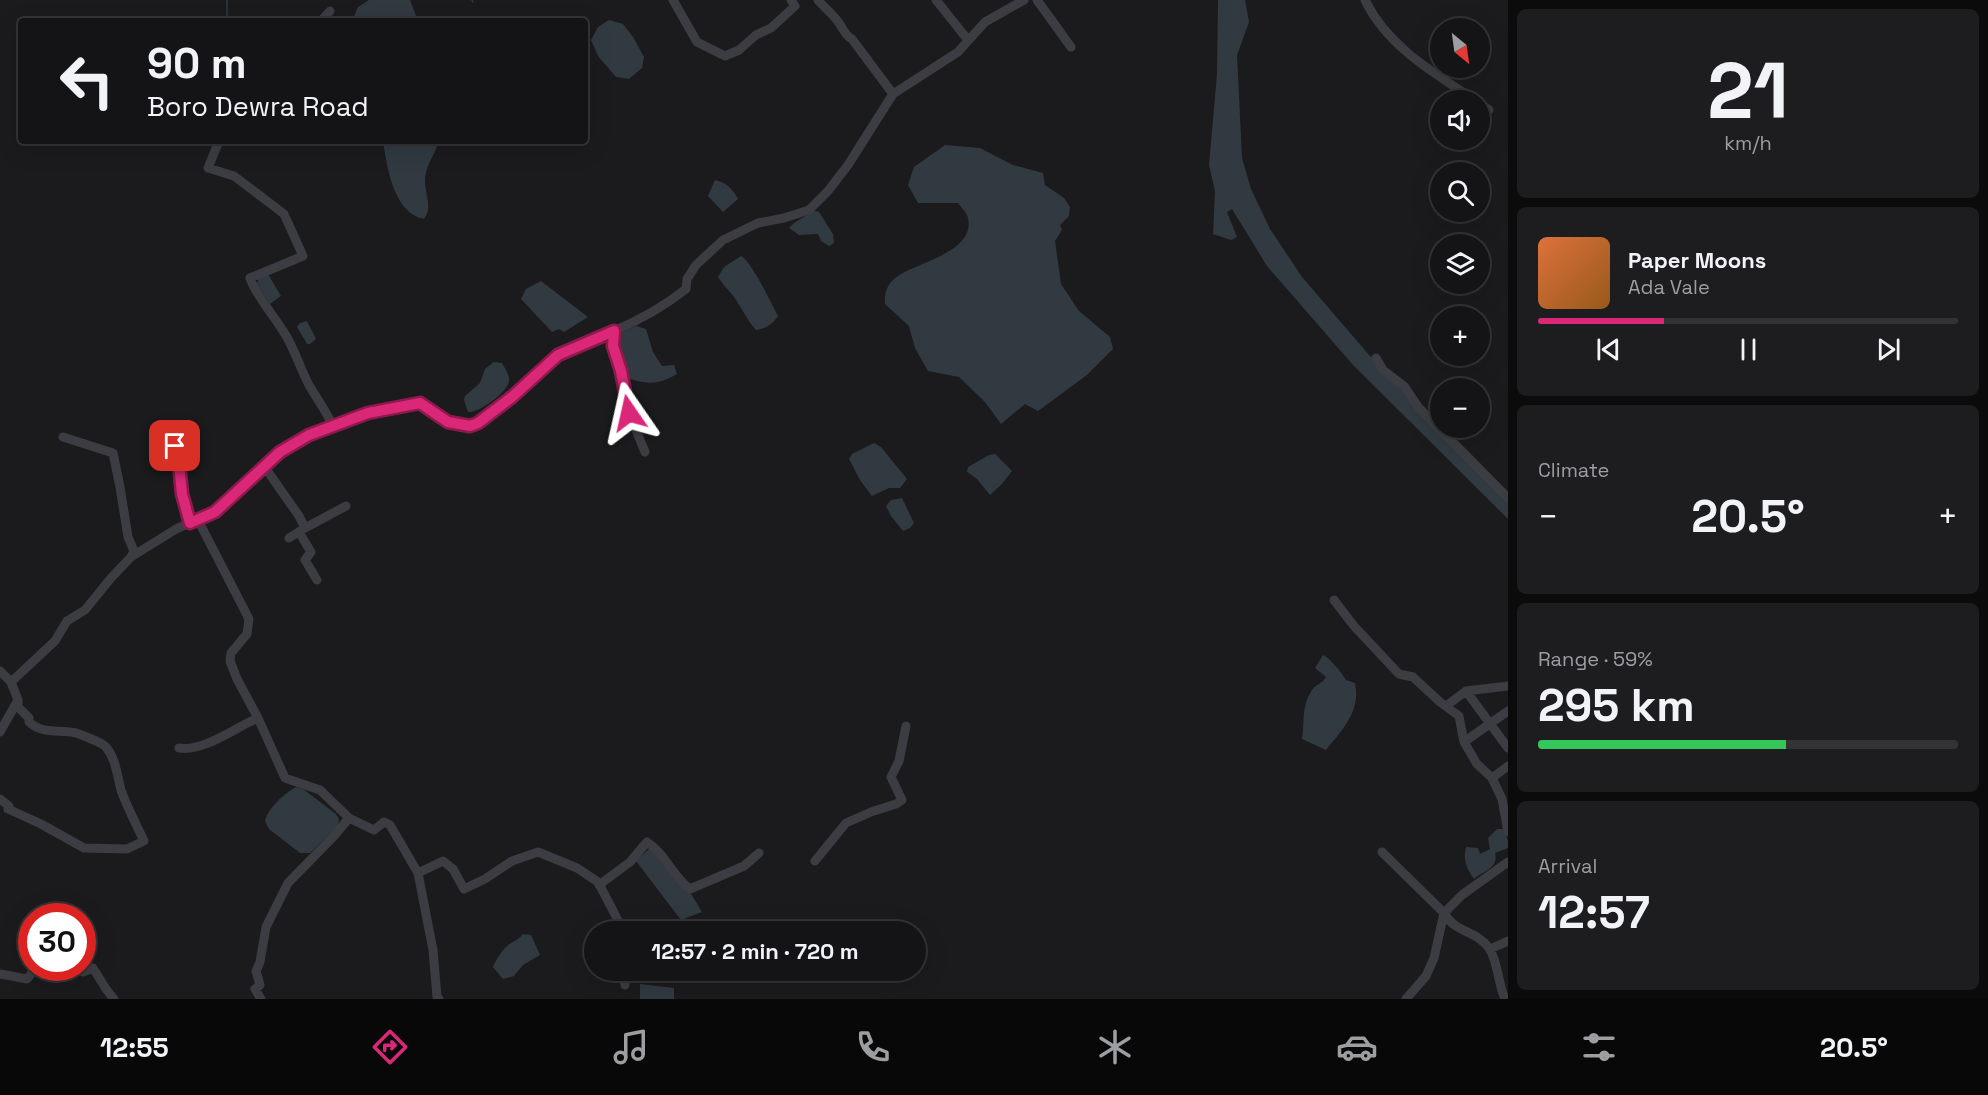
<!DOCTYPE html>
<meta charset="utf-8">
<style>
:root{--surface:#141416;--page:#1d1d1f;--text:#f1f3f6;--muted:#9d9ea1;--line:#333335;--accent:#db2777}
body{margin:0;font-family:"Space Grotesk",sans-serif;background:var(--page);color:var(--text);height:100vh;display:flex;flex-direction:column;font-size:22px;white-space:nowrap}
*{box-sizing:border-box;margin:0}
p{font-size:20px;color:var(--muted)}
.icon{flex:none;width:33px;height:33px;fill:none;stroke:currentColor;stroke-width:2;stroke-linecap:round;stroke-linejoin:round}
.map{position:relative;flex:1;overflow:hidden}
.sheet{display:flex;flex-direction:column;gap:9px;padding:9px;background:#0b0b0c;width:480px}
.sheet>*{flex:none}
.guide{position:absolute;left:18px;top:18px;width:570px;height:126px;border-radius:6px;box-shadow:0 6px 24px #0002,0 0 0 2px var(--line);background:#141416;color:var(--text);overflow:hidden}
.needle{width:39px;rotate:151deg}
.tools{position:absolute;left:1430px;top:18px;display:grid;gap:12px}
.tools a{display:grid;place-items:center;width:60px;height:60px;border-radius:50%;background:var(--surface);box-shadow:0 6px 24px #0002,0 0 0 2px var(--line);font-size:30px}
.speed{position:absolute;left:18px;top:903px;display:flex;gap:12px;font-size:30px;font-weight:700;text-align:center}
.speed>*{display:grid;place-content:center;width:78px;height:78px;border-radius:50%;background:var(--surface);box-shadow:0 6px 24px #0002,0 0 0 2px var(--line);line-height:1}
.speed .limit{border:9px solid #d22;background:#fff;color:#111}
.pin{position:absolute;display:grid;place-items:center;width:51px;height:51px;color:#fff;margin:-26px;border-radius:12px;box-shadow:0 3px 9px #0006}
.me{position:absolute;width:66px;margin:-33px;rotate:349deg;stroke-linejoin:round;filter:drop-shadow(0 0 4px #0008)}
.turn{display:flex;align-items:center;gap:21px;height:126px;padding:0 30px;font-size:27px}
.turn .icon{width:78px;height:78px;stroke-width:2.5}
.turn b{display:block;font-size:42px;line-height:51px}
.big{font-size:45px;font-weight:800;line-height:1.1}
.sheet .card{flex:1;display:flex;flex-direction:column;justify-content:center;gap:9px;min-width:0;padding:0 21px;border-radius:9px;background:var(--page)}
.sheet .dial{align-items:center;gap:0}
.dial b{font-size:78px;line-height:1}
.song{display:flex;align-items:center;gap:18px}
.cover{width:72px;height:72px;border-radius:9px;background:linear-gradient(135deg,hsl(20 70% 55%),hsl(30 70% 35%))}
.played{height:6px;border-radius:3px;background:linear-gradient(90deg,var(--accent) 30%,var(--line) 30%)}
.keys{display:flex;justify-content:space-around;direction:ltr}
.heat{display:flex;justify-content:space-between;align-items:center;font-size:33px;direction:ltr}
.charge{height:9px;border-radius:4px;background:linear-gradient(90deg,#34c759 59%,var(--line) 0)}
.trip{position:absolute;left:584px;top:921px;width:342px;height:60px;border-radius:30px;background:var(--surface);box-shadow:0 6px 24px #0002,0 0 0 2px var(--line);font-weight:800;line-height:60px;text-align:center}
.tab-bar{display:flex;height:96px;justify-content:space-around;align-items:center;background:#080809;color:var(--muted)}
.tab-bar .icon{width:42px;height:42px}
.tab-bar .on{color:var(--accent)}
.tab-bar b{font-size:27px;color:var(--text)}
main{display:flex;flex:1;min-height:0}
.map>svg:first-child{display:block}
.water{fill:#313a41}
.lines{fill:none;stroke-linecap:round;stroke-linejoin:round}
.stream{stroke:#313a41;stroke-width:1.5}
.minor{stroke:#3c3d42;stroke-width:9}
.route-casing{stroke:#8e194d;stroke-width:15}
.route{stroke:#db2777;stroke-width:10}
</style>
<main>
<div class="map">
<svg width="1508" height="999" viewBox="0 0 1508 999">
<rect width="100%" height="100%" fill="#1b1b1d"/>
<path class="water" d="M 369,0 L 410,0 L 418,21 L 352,21 L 358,7 Z
M 1218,0 L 1245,0 L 1249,22 L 1237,55 L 1242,158 L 1251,189 L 1270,229 L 1302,277 L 1370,356 L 1398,382 L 1508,498 L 1508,519 L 1353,365 L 1267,266 L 1232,209 L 1227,212 L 1237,237 L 1231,240 L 1213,234 L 1215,191 L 1209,165 L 1217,74 Z
M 609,20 L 623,24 L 633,37 L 644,57 L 642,68 L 629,79 L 616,77 L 598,56 L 591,40 L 598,27 Z
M 383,141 L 438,141 C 436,155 425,164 425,182 C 425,195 433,207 424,219 C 393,213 387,166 383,141 Z
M 945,145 L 980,148 L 1013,165 L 1043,173 L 1045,185 L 1064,198 L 1070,207 L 1069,216 L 1060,225 L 1062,230 L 1055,241 L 1061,284 L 1079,311 L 1110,337 L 1113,349 L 1087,375 L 1038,411 L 1025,404 L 1001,424 L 985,402 L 959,377 L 928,371 L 915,348 L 909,326 L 885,304 C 884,294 887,285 894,279 C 913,262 976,254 968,218 C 967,213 961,207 958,203 L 918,203 L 908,185 L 914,167 Z
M 715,180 C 727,183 732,188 738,199 L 723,212 L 708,196 Z
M 814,211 L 819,212 L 833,234 L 834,243 L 829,246 L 821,241 L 818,234 L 799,235 L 789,228 C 796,220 805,217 814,211 Z
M 741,256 C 752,262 771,303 778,316 C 773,324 765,329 756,330 C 747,320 742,308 734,297 C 729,290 723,285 718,277 L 724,267 Z
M 268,274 L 281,296 L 270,304 L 257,284 L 259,278 Z
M 541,281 L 588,317 L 564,332 L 559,329 L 552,332 L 521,299 L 526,289 Z
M 307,321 L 316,339 L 310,344 L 307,344 L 297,327 L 300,323 Z
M 636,326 L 646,329 L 653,352 L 662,366 L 674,365 L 677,374 C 659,385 645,385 626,377 L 616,335 Z
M 494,362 L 502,363 C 505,369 510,375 509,381 C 508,392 479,413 468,412 L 464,400 L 465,396 L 480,383 L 485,369 Z
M 874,443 L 881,447 L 907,479 L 900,488 L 889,488 L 872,496 L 860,480 L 849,459 L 852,454 Z
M 995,454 L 1012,471 L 1002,484 L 990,495 L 977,479 L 967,472 L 968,467 L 989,455 Z
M 902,498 L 914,523 L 910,528 L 903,531 L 891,516 L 886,506 L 891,500 Z
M 1323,655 C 1329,657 1343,674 1346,680 L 1355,683 C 1361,711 1343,729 1326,750 L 1302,739 C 1305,721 1301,707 1312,690 C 1316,684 1322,684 1326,677 L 1315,668 Z
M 296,787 L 303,789 L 336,814 L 339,819 L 338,826 L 310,853 L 300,853 L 269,829 L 265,821 C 268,808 285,793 296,787 Z
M 1497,829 L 1503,829 L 1508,841 L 1508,848 L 1495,853 C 1499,868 1483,871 1474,879 C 1466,868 1463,860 1466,847 L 1478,848 L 1480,854 L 1490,849 L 1488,838 Z
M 650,848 L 674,877 L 690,892 L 702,912 L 681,920 L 636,861 Z
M 523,934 L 531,935 L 540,955 L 523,965 L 514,976 L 503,979 L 493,967 C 497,958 502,949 511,943 C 516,940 519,939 523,934 Z
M 640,984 L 674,988 L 674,999 L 640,999 Z"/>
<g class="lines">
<path class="stream" d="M 472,0 L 473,2
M 227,21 L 227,0"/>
<path class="minor" d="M 673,0 L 697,42 L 725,56 L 739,50 L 756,35 L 771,28 L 795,6 L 791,0
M 818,0 C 826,10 836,16 842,28 C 846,33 846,36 852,39 L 893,94
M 936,0 L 968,40
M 1037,0 L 1071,47
M 1365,0 C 1387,46 1434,73 1475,100
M 321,21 L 330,11
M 1479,103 L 1489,110
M 219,141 L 208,168 L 234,176 L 284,214 L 303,256 L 250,278 C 256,296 275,317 285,334 C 295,350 300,368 309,385 C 317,399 326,411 333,426
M 614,331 L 613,346 L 621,371 L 629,413 L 645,452
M 1376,358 L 1383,370 L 1404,386 L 1419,408 L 1508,498
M 166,429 L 178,453 L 182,494 L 190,523
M 63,437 L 113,453 L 120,487 L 128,537 L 134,551 L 131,557
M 264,466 L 299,516 L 305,528 L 289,538
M 198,520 L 249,619 L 247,634 L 231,653 L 230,661 L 237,679 L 258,718 L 285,778 L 320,790 L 349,818 L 374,830 L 384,822 L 390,825 L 418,873 L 443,861 L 453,869 L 464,889 L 485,879 L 512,861 L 538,852 L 577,868 L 598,882 L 621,926 L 620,932
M 305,528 L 346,506
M 299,532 L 311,552 L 305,560 L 317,580
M 1334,600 L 1354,626 L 1399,674 L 1413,677 L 1440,702 L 1459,716 L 1464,742 L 1477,764 L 1492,778 L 1502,799 L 1508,832
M 0,671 L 11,682
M 1466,691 L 1508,748
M 1446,706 L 1466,691 L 1508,686
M 0,732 L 18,700 L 11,682 L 55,641 L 67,621 L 85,610 L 111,578 L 131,557 L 176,529 L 215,512 L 280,452 L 310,435 L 367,413 L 420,403 C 434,412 451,428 469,426 C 486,425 541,369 555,357 C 569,345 597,338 614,331 C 642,319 663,307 686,289 L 687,279 L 696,265 L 723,240 L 758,223 L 784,218 L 809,210 L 828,191 L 848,165 L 893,94 L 958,52 L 985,22 L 1024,0
M 1464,742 L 1508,711
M 179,748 C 204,752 236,727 258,718
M 1492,778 L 1508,766
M 0,799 L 9,806 L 8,809 L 41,824 L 84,848 L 127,849 L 144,841 C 136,824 127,807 121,790 C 117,775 116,759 106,747 C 103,743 82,735 76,733 C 59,729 43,735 29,722 L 29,718 L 18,707 L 18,700
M 1382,852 L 1444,913 C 1455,933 1476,930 1489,948 C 1498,961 1498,984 1505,999
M 815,861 L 846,823 L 871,812 L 896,804 L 902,800 L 891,777 L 899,761 L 906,726
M 418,873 L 433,950 L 437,997 L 439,999
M 599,885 L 630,862 L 647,842 C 665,853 673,877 690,889 L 744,866 L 759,853
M 1490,949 L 1508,941
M 79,968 L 83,972 L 93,968 L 106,989 L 114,999
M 623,970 L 625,985
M 0,974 L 27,979 L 36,968
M 261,999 L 255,989 L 260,985 L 256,971 L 260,962 L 266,927 L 288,883 L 334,836 L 349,818
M 1406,999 L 1426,976 L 1434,958 L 1444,913 L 1462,895 L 1508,862"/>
</g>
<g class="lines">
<g class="route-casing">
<path id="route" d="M 175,446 L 178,453 L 182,494 L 190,523 L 215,512 L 280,452 L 309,435 L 368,413 L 420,403 L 448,422 L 470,426 L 478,423 L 512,397 L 558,355 L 614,331 L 613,346 L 621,371 L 629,413"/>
</g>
<use href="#route" class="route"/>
</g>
</svg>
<div class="tools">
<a><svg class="needle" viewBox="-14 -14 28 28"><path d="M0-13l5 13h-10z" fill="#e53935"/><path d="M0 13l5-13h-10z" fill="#9d9ea1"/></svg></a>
<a><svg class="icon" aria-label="sound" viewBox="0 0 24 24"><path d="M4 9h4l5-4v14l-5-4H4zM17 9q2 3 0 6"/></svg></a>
<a><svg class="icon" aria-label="search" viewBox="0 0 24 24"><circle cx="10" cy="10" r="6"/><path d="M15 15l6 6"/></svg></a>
<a><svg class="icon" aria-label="layers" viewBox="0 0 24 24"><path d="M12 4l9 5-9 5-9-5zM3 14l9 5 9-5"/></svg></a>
<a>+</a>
<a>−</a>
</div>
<div class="speed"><div class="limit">30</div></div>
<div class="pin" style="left:175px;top:446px;background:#d93025"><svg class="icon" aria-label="arrive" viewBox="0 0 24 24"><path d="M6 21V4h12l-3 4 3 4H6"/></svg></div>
<svg class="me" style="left:629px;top:413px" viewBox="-20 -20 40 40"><path d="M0-17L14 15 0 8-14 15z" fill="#db2777" stroke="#fff" stroke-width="4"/></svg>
<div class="trip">12:57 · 2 min · 720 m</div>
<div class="guide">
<div class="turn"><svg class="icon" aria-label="left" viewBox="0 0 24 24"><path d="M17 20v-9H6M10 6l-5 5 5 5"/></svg><div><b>90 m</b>Boro Dewra Road</div></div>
</div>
</div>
<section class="sheet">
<div class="card dial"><b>21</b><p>km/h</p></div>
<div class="card">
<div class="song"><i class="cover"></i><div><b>Paper Moons</b><p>Ada Vale</p></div></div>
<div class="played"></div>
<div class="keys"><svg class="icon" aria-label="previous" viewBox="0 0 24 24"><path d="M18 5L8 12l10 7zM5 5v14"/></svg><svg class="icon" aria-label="pause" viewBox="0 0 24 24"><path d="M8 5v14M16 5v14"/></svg><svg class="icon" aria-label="next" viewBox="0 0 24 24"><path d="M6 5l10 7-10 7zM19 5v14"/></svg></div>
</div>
<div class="card"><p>Climate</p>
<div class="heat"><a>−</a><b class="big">20.5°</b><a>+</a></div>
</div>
<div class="card"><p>Range · 59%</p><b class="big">295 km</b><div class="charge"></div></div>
<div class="card"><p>Arrival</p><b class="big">12:57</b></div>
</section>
</main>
<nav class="tab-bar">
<b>12:55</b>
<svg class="icon on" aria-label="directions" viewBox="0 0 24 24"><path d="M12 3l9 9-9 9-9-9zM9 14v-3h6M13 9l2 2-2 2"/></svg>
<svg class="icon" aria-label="music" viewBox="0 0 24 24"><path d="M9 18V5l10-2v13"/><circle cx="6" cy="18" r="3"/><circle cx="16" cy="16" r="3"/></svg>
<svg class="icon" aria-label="phone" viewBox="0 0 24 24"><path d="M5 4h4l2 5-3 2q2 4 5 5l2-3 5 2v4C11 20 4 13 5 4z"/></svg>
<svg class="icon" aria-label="climate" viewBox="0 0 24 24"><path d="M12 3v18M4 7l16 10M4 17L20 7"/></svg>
<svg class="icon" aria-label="car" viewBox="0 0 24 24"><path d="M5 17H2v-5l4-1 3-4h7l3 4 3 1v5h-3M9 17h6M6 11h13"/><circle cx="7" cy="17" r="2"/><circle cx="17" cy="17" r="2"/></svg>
<svg class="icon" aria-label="filters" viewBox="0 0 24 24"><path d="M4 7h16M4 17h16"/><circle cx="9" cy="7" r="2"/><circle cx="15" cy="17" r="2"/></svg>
<b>20.5°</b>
</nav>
